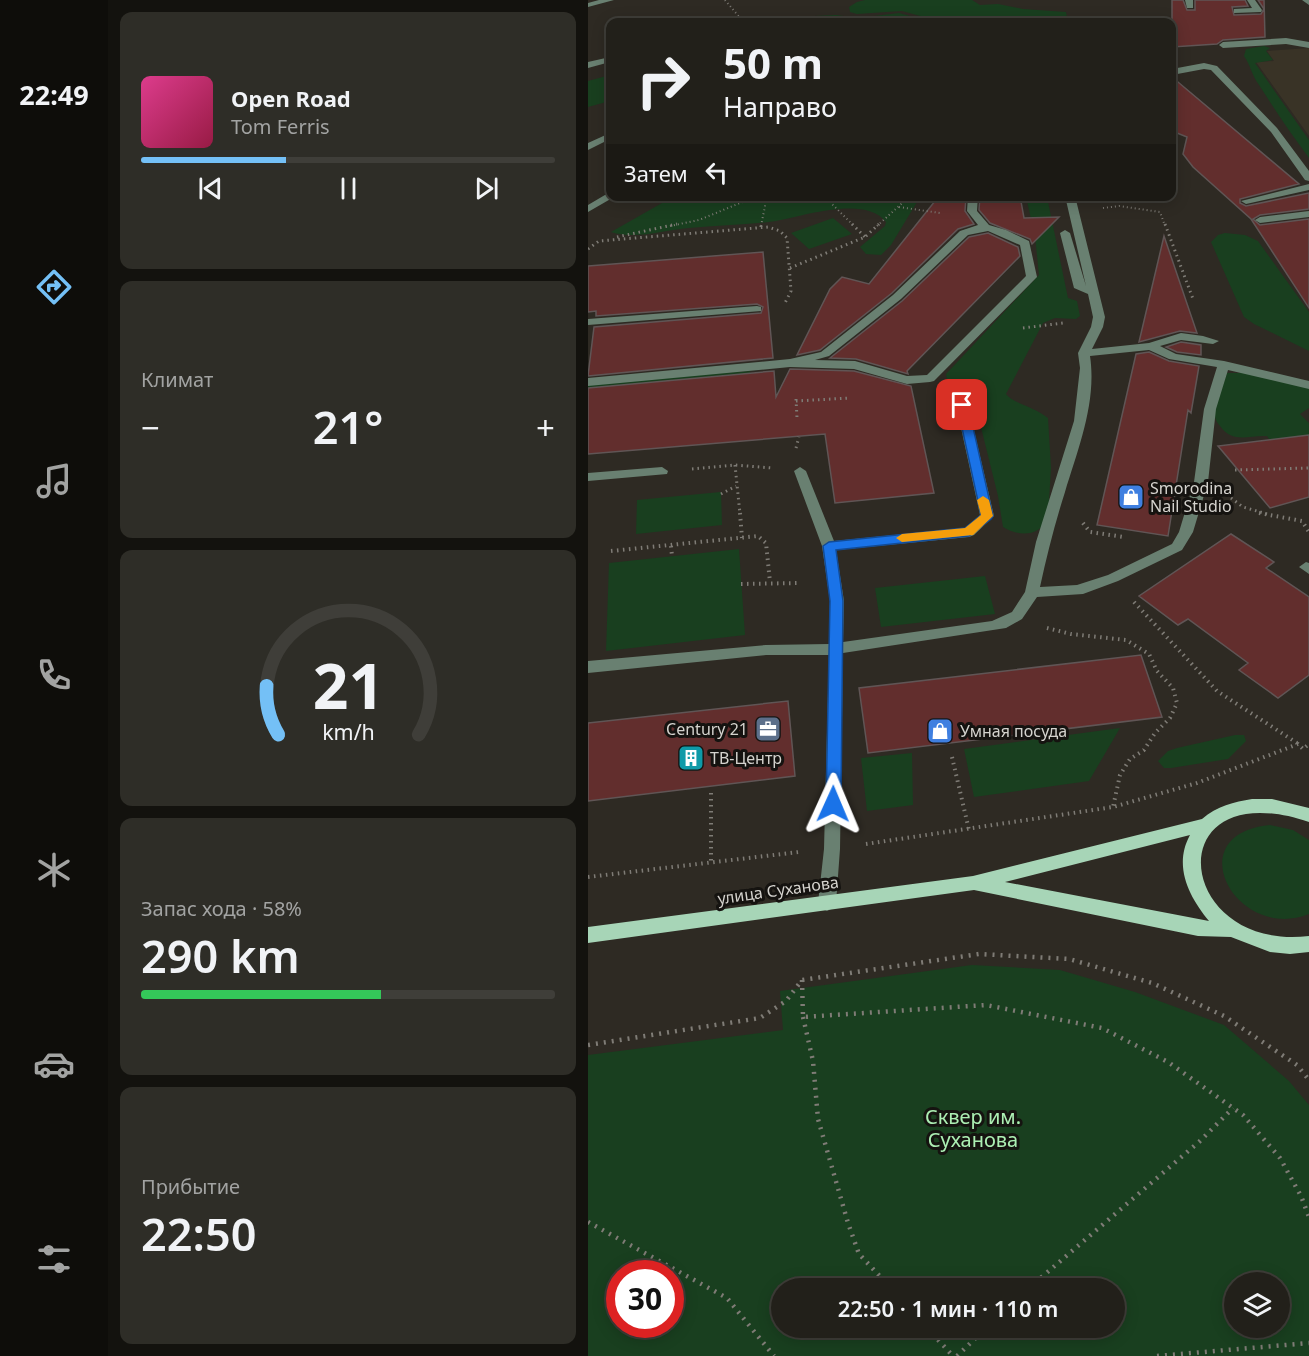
<!DOCTYPE html>
<html lang="ru">
<meta charset="utf-8">
<style>
:root{--surface:#22201a;--page:#2e2d27;--text:#f1f3f6;--muted:#a2a3a2;--line:#3f3e39;--accent:#74c0f6}
body{margin:0;font-family:"Noto Sans",sans-serif;background:var(--page);color:var(--text);height:100vh;display:flex;flex-direction:column;font-size:22px;white-space:nowrap}
*{box-sizing:border-box;margin:0}
p{font-size:20px;color:var(--muted)}
.icon{flex:none;width:33px;height:33px;fill:none;stroke:currentColor;stroke-width:2;stroke-linecap:round;stroke-linejoin:round}
.map{position:relative;flex:1;overflow:hidden}
.details{display:flex;flex-direction:column;gap:12px;padding:12px;background:#13120e;width:480px}
.details>*{flex:none}
.guide{position:absolute;left:18px;top:18px;width:570px;height:183px;border-radius:12px;box-shadow:0 3px 15px #0003,0 0 0 2px var(--line);background:#22201a;color:var(--text);overflow:hidden}
.controls{position:absolute;left:636px;top:1272px;display:grid;gap:12px}
.controls a{display:grid;place-items:center;width:66px;height:66px;border-radius:50%;background:var(--surface);box-shadow:0 3px 15px #0003,0 0 0 2px var(--line);font-size:30px}
.speed{position:absolute;left:18px;top:1260px;display:flex;gap:12px;font-size:30px;font-weight:700;text-align:center}
.speed>*{display:grid;place-content:center;width:78px;height:78px;border-radius:50%;background:var(--surface);box-shadow:0 3px 15px #0003,0 0 0 2px var(--line);line-height:1}
.speed .limit{border:9px solid #d22;background:#fff;color:#111}
.pin{position:absolute;display:grid;place-items:center;width:51px;height:51px;color:#fff;margin:-26px;border-radius:12px;box-shadow:0 3px 9px #0006}
.me{position:absolute;width:66px;margin:-33px;rotate:1deg;stroke-linejoin:round;filter:drop-shadow(0 0 4px #0008)}
.turn{display:flex;align-items:center;gap:21px;height:126px;padding:0 18px;font-size:27px}
.turn .icon{width:78px;height:78px;stroke-width:2.5}
.turn b{display:block;font-size:42px;line-height:51px}
.then{display:flex;align-items:center;height:57px;padding:0 18px;background:#0003;gap:12px;font-size:22px}
.big{font-size:45px;font-weight:600;line-height:1.1}
.details .card{flex:1;display:flex;flex-direction:column;justify-content:center;gap:9px;min-width:0;padding:0 21px;border-radius:12px;background:var(--page)}
.details .dial{align-items:center;gap:0}
.dial svg{height:156px;overflow:visible;fill:none;stroke:var(--line);stroke-width:7;stroke-linecap:round;text-anchor:middle}
.dial text{fill:var(--text);stroke:none}
.song{display:flex;align-items:center;gap:18px}
.cover{width:72px;height:72px;border-radius:9px;background:linear-gradient(135deg,hsl(330 70% 55%),hsl(340 70% 35%))}
.played{height:6px;border-radius:3px;background:linear-gradient(90deg,var(--accent) 35%,var(--line) 35%)}
.keys{display:flex;justify-content:space-around;direction:ltr}
.heat{display:flex;justify-content:space-between;align-items:center;font-size:33px;direction:ltr}
.charge{height:9px;border-radius:4px;background:linear-gradient(90deg,#34c759 58%,var(--line) 0)}
.trip{position:absolute;left:183px;top:1278px;width:354px;height:60px;border-radius:30px;background:var(--surface);box-shadow:0 3px 15px #0003,0 0 0 2px var(--line);font-weight:600;line-height:60px;text-align:center}
main{display:flex;flex:1;min-height:0}
.menu{display:flex;flex-direction:column;width:108px;justify-content:space-around;align-items:center;background:#0e0d0a;color:var(--muted)}
.menu .icon{width:42px;height:42px}
.menu .current{color:var(--accent)}
.menu b{font-size:27px;color:var(--text)}
.map>svg:first-child{display:block}
.built{fill:#393326}
.green{fill:#193f1f;fill-rule:evenodd}
.building{fill:#622e2d;stroke:#605555;stroke-width:1.5}
.lines{fill:none;stroke-linecap:round;stroke-linejoin:round}
.path-far3{stroke:#7f7c76;stroke-width:2;stroke-dasharray:1 3;stroke-linecap:butt}
.path-far2{stroke:#7f7c76;stroke-width:3;stroke-dasharray:1.5 4;stroke-linecap:butt}
.path-far1{stroke:#7f7c76;stroke-width:4;stroke-dasharray:1.5 4.5;stroke-linecap:butt}
.path{stroke:#7f7c76;stroke-width:4.5;stroke-dasharray:2 6;stroke-linecap:butt}
.minor{fill:#698071;fill-rule:evenodd}
.major{fill:#a7d5b7;fill-rule:evenodd}
.route{fill:#1a73e8;stroke:#114b97;stroke-width:1.5}
.slow{fill:#f59e0b}
.labels{text-anchor:middle;dominant-baseline:central;stroke-width:6;stroke-linejoin:round;paint-order:stroke}
.poi-label{font-size:16px;fill:#d5d3ce;stroke:#151310;text-anchor:start}
.street-label{font-size:16px;fill:#d5d3ce;stroke:#151310}
.near-park-label{font-size:20px;fill:#acefb3;stroke:#151310}
</style>
<main>
<nav class="menu">
<b>22:49</b>
<svg class="icon current" aria-label="directions" viewBox="0 0 24 24"><path d="M12 3l9 9-9 9-9-9zM9 14v-3h6M13 9l2 2-2 2"/></svg>
<svg class="icon" aria-label="music" viewBox="0 0 24 24"><path d="M9 18V5l10-2v13"/><circle cx="6" cy="18" r="3"/><circle cx="16" cy="16" r="3"/></svg>
<svg class="icon" aria-label="phone" viewBox="0 0 24 24"><path d="M5 4h4l2 5-3 2q2 4 5 5l2-3 5 2v4C11 20 4 13 5 4z"/></svg>
<svg class="icon" aria-label="climate" viewBox="0 0 24 24"><path d="M12 3v18M4 7l16 10M4 17L20 7"/></svg>
<svg class="icon" aria-label="car" viewBox="0 0 24 24"><path d="M5 17H2v-5l4-1 3-4h7l3 4 3 1v5h-3M9 17h6M6 11h13"/><circle cx="7" cy="17" r="2"/><circle cx="17" cy="17" r="2"/></svg>
<svg class="icon" aria-label="filters" viewBox="0 0 24 24"><path d="M4 7h16M4 17h16"/><circle cx="9" cy="7" r="2"/><circle cx="15" cy="17" r="2"/></svg>
</nav>
<section class="details">
<div class="card">
<div class="song"><i class="cover"></i><div><b>Open Road</b><p>Tom Ferris</p></div></div>
<div class="played"></div>
<div class="keys"><svg class="icon" aria-label="previous" viewBox="0 0 24 24"><path d="M18 5L8 12l10 7zM5 5v14"/></svg><svg class="icon" aria-label="pause" viewBox="0 0 24 24"><path d="M8 5v14M16 5v14"/></svg><svg class="icon" aria-label="next" viewBox="0 0 24 24"><path d="M6 5l10 7-10 7zM19 5v14"/></svg></div>
</div>
<div class="card"><p>Климат</p>
<div class="heat"><a>−</a><b class="big">21°</b><a>+</a></div>
</div>
<div class="card dial"><svg viewBox="0 0 100 80">
<path d="M14 69A42 42 0 1 1 86 69"/>
<path d="M14 69A42 42 0 0 1 8 44" stroke="#74c0f6"/>
<text x="50" y="56" font-size="32" font-weight="700">21</text>
<text x="50" y="72" font-size="11">km/h</text>
</svg></div>
<div class="card"><p>Запас хода · 58%</p><b class="big">290 km</b><div class="charge"></div></div>
<div class="card"><p>Прибытие</p><b class="big">22:50</b></div>
</section>
<div class="map">
<svg width="721" height="1356" viewBox="0 0 721 1356">
<rect width="100%" height="100%" fill="#2e2a23"/>
<path class="built" d="M 721,48 L 721,136 L 668,62 L 686,61 L 679,51 Z"/>
<path class="green" d="M 277,0 L 384,0 L 392,5 L 410,4 L 435,9 L 478,12 L 479,17 L 475,22 L 354,22 L 314,11 L 269,14 L 262,12 L 261,7 L 269,2 Z
M 311,13 L 344,22 L 115,22 L 144,18 L 161,19 L 248,15 L 270,18 Z
M 676,46 L 682,48 L 678,51 L 685,60 L 667,63 L 721,140 L 721,158 C 703,134 687,110 671,85 C 664,76 663,66 656,56 L 658,49 Z
M 22,75 L 22,101 L 0,107 L 0,81 Z
M 97,197 L 97,196 L 332,197 L 303,245 L 293,255 L 278,254 L 272,247 L 297,226 L 298,222 C 277,195 216,216 188,221 C 160,225 130,225 101,228 C 76,230 48,240 23,232 L 74,203 Z
M 438,197 L 459,197 L 480,298 L 489,301 L 492,316 L 488,319 L 467,318 L 455,323 L 418,394 C 424,403 447,407 460,418 L 463,468 L 460,517 C 452,537 431,537 415,527 L 410,496 L 386,399 C 381,386 371,386 359,380 L 358,374 L 451,275 L 447,236 Z
M 245,218 L 264,234 L 221,249 L 203,233 Z
M 637,233 L 657,235 L 670,241 L 721,312 L 721,351 L 666,324 L 656,317 L 623,242 L 630,235 Z
M 162,371 L 163,377 L 0,391 L 0,383 Z
M 639,373 L 656,373 L 721,387 L 721,408 L 712,414 L 721,423 L 721,466 L 697,461 L 679,436 C 660,435 645,444 632,426 C 628,421 627,419 626,412 Z
M 133,492 L 134,525 L 48,534 L 49,500 Z
M 151,549 L 157,635 L 18,651 L 21,563 Z
M 397,576 L 407,614 L 293,627 L 287,588 Z
M 532,728 L 501,781 L 386,797 L 376,749 Z
M 647,735 L 656,735 L 658,741 L 640,759 L 583,768 L 576,768 L 570,761 L 580,751 L 589,748 Z
M 324,753 L 325,805 L 279,811 L 273,758 Z
M 682,825 L 705,830 L 721,840 L 721,914 C 648,943 589,834 682,825 Z
M 384,965 L 472,970 L 547,992 L 636,1025 L 701,1081 L 721,1105 L 721,1356 L 0,1356 L 0,1055 L 195,1030 L 192,991 ZM 32,1274 L 82,1274 L 82,1324 L 32,1324 ZM 692,1282 L 692,1328 L 646,1328 L 646,1282 ZM 526,1288 L 526,1328 L 194,1328 L 194,1288 Z"/>
<path class="building" d="M 584,0 L 595,0 L 599,10 L 607,10 L 607,0 L 657,0 L 660,6 L 644,7 L 646,15 L 673,14 L 676,9 L 670,0 L 676,0 L 677,37 L 635,40 L 629,44 L 584,47 Z
M 584,77 L 711,184 L 652,199 L 652,203 L 658,206 L 721,193 L 721,209 L 672,215 L 665,219 L 672,225 L 721,219 L 721,308 L 663,219 L 605,167 L 595,154 L 599,137 L 584,131 Z
M 351,196 L 378,196 L 377,211 L 386,224 L 370,229 L 304,293 L 232,350 L 209,355 L 242,289 L 254,277 L 281,284 Z
M 392,196 L 432,196 L 436,218 L 471,217 L 444,244 L 442,239 L 402,223 L 391,210 Z
M 400,233 L 430,247 L 432,256 L 319,371 L 320,374 L 268,359 L 242,358 L 314,301 L 381,237 Z
M 576,236 L 609,333 L 592,331 L 551,342 Z
M 175,252 L 185,358 L 0,376 L 6,327 L 173,313 L 175,307 L 169,304 L 8,316 L 8,311 L 0,312 L 0,266 Z
M 593,342 L 613,345 L 613,355 L 589,352 L 578,347 Z
M 561,352 L 581,361 L 611,366 L 603,413 L 600,410 L 580,536 L 509,525 L 548,354 Z
M 202,369 L 266,371 L 323,386 L 346,493 L 247,503 L 237,434 L 0,454 L 0,388 L 186,371 L 188,397 Z
M 721,435 L 721,497 L 682,508 L 630,446 Z
M 643,534 L 686,562 L 678,568 L 721,597 L 721,675 L 690,698 L 651,670 L 660,663 L 600,619 L 590,625 L 551,596 Z
M 553,655 L 574,717 L 280,753 L 271,688 Z
M 200,701 L 207,776 L 0,801 L 0,723 Z"/>
<g class="lines">
<path class="path-far3" d="M 137,0 L 153,19
M 236,196 L 266,226
M 311,207 L 352,213
M 515,208 L 531,206 L 572,212 L 577,226
M 82,226 L 111,220 L 169,196
M 173,226 L 179,196
M 289,226 L 322,196"/>
<path class="path-far2" d="M 264,224 L 277,237
M 577,224 L 605,299
M 173,227 L 173,224
M 29,237 L 89,224
M 0,249 L 11,241 L 180,227 L 192,231 L 199,238 L 203,291 L 197,303
M 202,268 L 277,237 L 291,224
M 435,328 L 475,323
M 208,399 L 209,418
M 208,401 L 262,398
M 208,448 L 211,437
M 147,465 L 152,514
M 104,469 L 147,465 L 184,468
M 647,470 L 721,468
M 133,494 L 148,486
M 643,498 L 655,507 L 679,514"/>
<path class="path-far1" d="M 152,513 L 154,538
M 671,513 L 714,521 L 721,532
M 495,523 L 502,532 L 536,537
M 83,546 L 84,556
M 23,551 L 170,536 L 178,543 L 182,582
M 153,584 L 211,583
M 546,602 L 629,691 L 709,743
M 459,628 L 483,634 L 538,640 L 561,654 L 569,671 L 585,688 L 589,703 L 582,718 L 567,733 L 556,750 L 542,759 L 532,775 L 525,807
M 364,757 L 381,830
M 123,793 L 123,862
M 278,844 L 525,807 L 609,783 L 710,744 L 715,749 L 721,744
M 0,877 L 211,852"/>
<path class="path" d="M 214,980 L 215,1017 L 398,1005 L 514,1028 L 580,1062 L 655,1115 L 692,1158 L 713,1196 L 721,1217
M 215,1017 L 225,1061 L 230,1119 L 260,1223 L 271,1254 L 303,1288
M 0,1045 L 172,1018 L 198,1001 L 214,980 L 391,954 L 481,959 L 564,983 L 636,1016 L 709,1065 L 721,1080
M 0,1222 L 139,1298 L 186,1356
M 441,1288 L 612,1141 L 645,1108
M 339,1328 L 365,1356
M 369,1356 L 398,1328
M 569,1356 L 721,1343"/>
<path class="minor" d="M 11,0 L 26,0 L 0,7 L 0,3 Z
M 597,0 L 605,0 L 605,8 L 599,8 Z
M 659,0 L 667,0 L 674,10 L 673,12 L 646,13 L 646,9 L 664,8 Z
M 714,0 L 721,0 L 721,5 Z
M 698,38 L 721,42 L 721,48 L 698,44 L 635,48 L 631,45 L 635,42 Z
M 22,57 L 22,62 L 0,68 L 0,62 Z
M 616,63 L 629,66 L 689,128 L 721,171 L 721,181 L 717,180 L 683,132 L 623,70 L 616,69 L 584,75 L 584,69 Z
M 22,133 L 22,139 L 0,150 L 0,143 Z
M 721,184 L 721,190 L 658,204 L 653,201 Z
M 22,192 L 22,196 L 26,197 L 0,212 L 0,205 Z
M 380,196 L 390,196 L 389,211 L 401,225 L 418,230 L 441,241 L 449,277 L 346,381 L 342,382 L 319,384 L 266,369 L 202,367 L 0,386 L 0,378 L 202,359 L 233,352 L 305,295 L 372,231 L 390,225 L 379,211 ZM 400,231 L 432,245 L 438,276 L 339,375 L 319,376 L 267,361 L 227,360 L 241,356 L 313,299 L 380,235 Z
M 477,196 L 487,196 L 517,317 L 515,327 L 504,349 L 561,343 L 593,333 L 615,336 L 631,341 L 625,344 L 593,340 L 572,346 L 588,354 L 636,361 L 721,381 L 721,389 L 640,370 L 628,409 L 620,482 L 605,532 L 594,550 L 530,581 L 495,594 L 449,597 L 434,619 L 418,628 L 255,653 L 252,849 L 248,903 L 245,908 L 239,911 L 233,908 L 230,903 L 236,849 L 241,655 L 178,655 L 0,673 L 0,661 L 178,645 L 241,644 L 242,601 L 234,546 L 206,471 L 212,467 L 218,471 L 246,541 L 377,528 L 392,515 L 368,405 L 374,401 L 380,405 L 406,516 L 386,535 L 381,537 L 248,550 L 256,601 L 255,642 L 404,621 L 424,612 L 437,592 L 448,542 L 486,421 L 492,368 L 490,353 L 503,327 L 505,317 L 500,294 L 486,288 L 472,233 L 477,230 L 482,233 L 498,286 ZM 561,350 L 581,359 L 629,367 L 616,409 L 606,482 L 591,532 L 584,544 L 520,575 L 489,585 L 452,587 C 459,555 467,523 477,492 C 490,449 509,402 502,356 Z
M 721,211 L 721,217 L 672,223 L 667,220 L 672,217 Z
M 169,306 L 173,307 L 173,311 L 0,325 L 0,319 Z
M 74,467 L 80,471 L 79,474 L 0,481 L 0,473 Z
M 718,562 L 721,563 L 721,574 L 711,567 Z"/>
<path class="major" d="M 664,799 L 684,799 L 721,808 L 721,822 C 569,771 585,952 721,936 L 721,952 L 702,954 L 682,952 L 643,937 L 610,936 L 386,890 L 0,943 L 0,927 L 385,876 L 614,819 C 629,806 646,802 664,799 ZM 602,835 C 585,866 601,897 621,921 L 417,882 Z"/>
</g>
<path class="route" d="M 374,402 L 380,405 L 405,516 L 403,519 L 381,536 L 248,550 L 255,601 L 253,804 L 250,809 L 240,809 L 238,804 L 242,601 L 235,546 L 241,542 L 377,528 L 393,515 L 369,405 Z"/>
<path class="slow" d="M 395,496 L 401,500 L 405,516 L 385,535 L 314,542 L 308,538 L 314,534 L 377,528 L 393,515 L 389,500 Z"/>
<defs>
<g id="shop-square" transform="scale(1.35)"><rect x="-9" y="-9" width="18" height="18" rx="4" fill="#3f7fe0" stroke="#151310"/><path d="M-5-2.5h2.3a2.7 3.5 0 0 1 5.4 0H5L5.5 6h-11ZM-1.5-2.5h3a1.5 2.3 0 0 0-3 0Z" fill="#fff"/></g>
<g id="office-square" transform="scale(1.35)"><rect x="-9" y="-9" width="18" height="18" rx="4" fill="#5c6f8a" stroke="#151310"/><path d="M-6-3h4V-5.5h4V-3h4V5H-6ZM-1-4.5V-3h2v-1.5ZM-6 0V1H6V0Z" fill="#fff"/></g>
<g id="building-square" transform="scale(1.35)"><rect x="-9" y="-9" width="18" height="18" rx="4" fill="#0f9aa8" stroke="#151310"/><path d="M-4-6H4V6H1V3H-1V6H-4ZM-2.5-4.3h1.7v1.8h-1.7ZM.8-4.3h1.7v1.8H.8ZM-2.5-1h1.7V.8h-1.7ZM.8-1h1.7V.8H.8Z" fill="#fff"/></g>
</defs>
<g fill-rule="evenodd">
<use href="#shop-square" x="543" y="497"/>
<use href="#office-square" x="180" y="729"/>
<use href="#shop-square" x="352" y="731"/>
<use href="#building-square" x="103" y="758"/>
</g>
<g class="labels">
<g class="poi-label">
<text x="562" y="488">Smorodina<tspan x="562" dy="18">Nail Studio</tspan></text>
<text x="160" y="729" text-anchor="end">Century 21</text>
<text x="372" y="731">Умная посуда</text>
<text x="122" y="758">ТВ-Центр</text>
</g>
<g class="street-label">
<text transform="translate(190 890) rotate(-8)">улица Суханова</text>
</g>
<g class="near-park-label">
<text x="385" y="1116">Сквер им.<tspan x="385" dy="23">Суханова</tspan></text>
</g>
</g>
</svg>
<div class="controls">
<a><svg class="icon" aria-label="layers" viewBox="0 0 24 24"><path d="M12 4l9 5-9 5-9-5zM3 14l9 5 9-5"/></svg></a>
</div>
<div class="speed"><div class="limit">30</div></div>
<div class="pin" style="left:374px;top:405px;background:#d93025"><svg class="icon" aria-label="arrive" viewBox="0 0 24 24"><path d="M6 21V4h12l-3 4 3 4H6"/></svg></div>
<svg class="me" style="left:245px;top:804px" viewBox="-20 -20 40 40"><path d="M0-17L14 15 0 8-14 15z" fill="#1a73e8" stroke="#fff" stroke-width="4"/></svg>
<div class="trip">22:50 · 1 мин · 110 m</div>
<div class="guide">
<div class="turn"><svg class="icon" aria-label="right" viewBox="0 0 24 24"><path d="M7 20v-9h11M14 6l5 5-5 5"/></svg><div><b>50 m</b>Направо</div></div>
<div class="then">Затем<svg class="icon" aria-label="left" viewBox="0 0 24 24"><path d="M17 20v-9H6M10 6l-5 5 5 5"/></svg></div>
</div>
</div>
</main>
